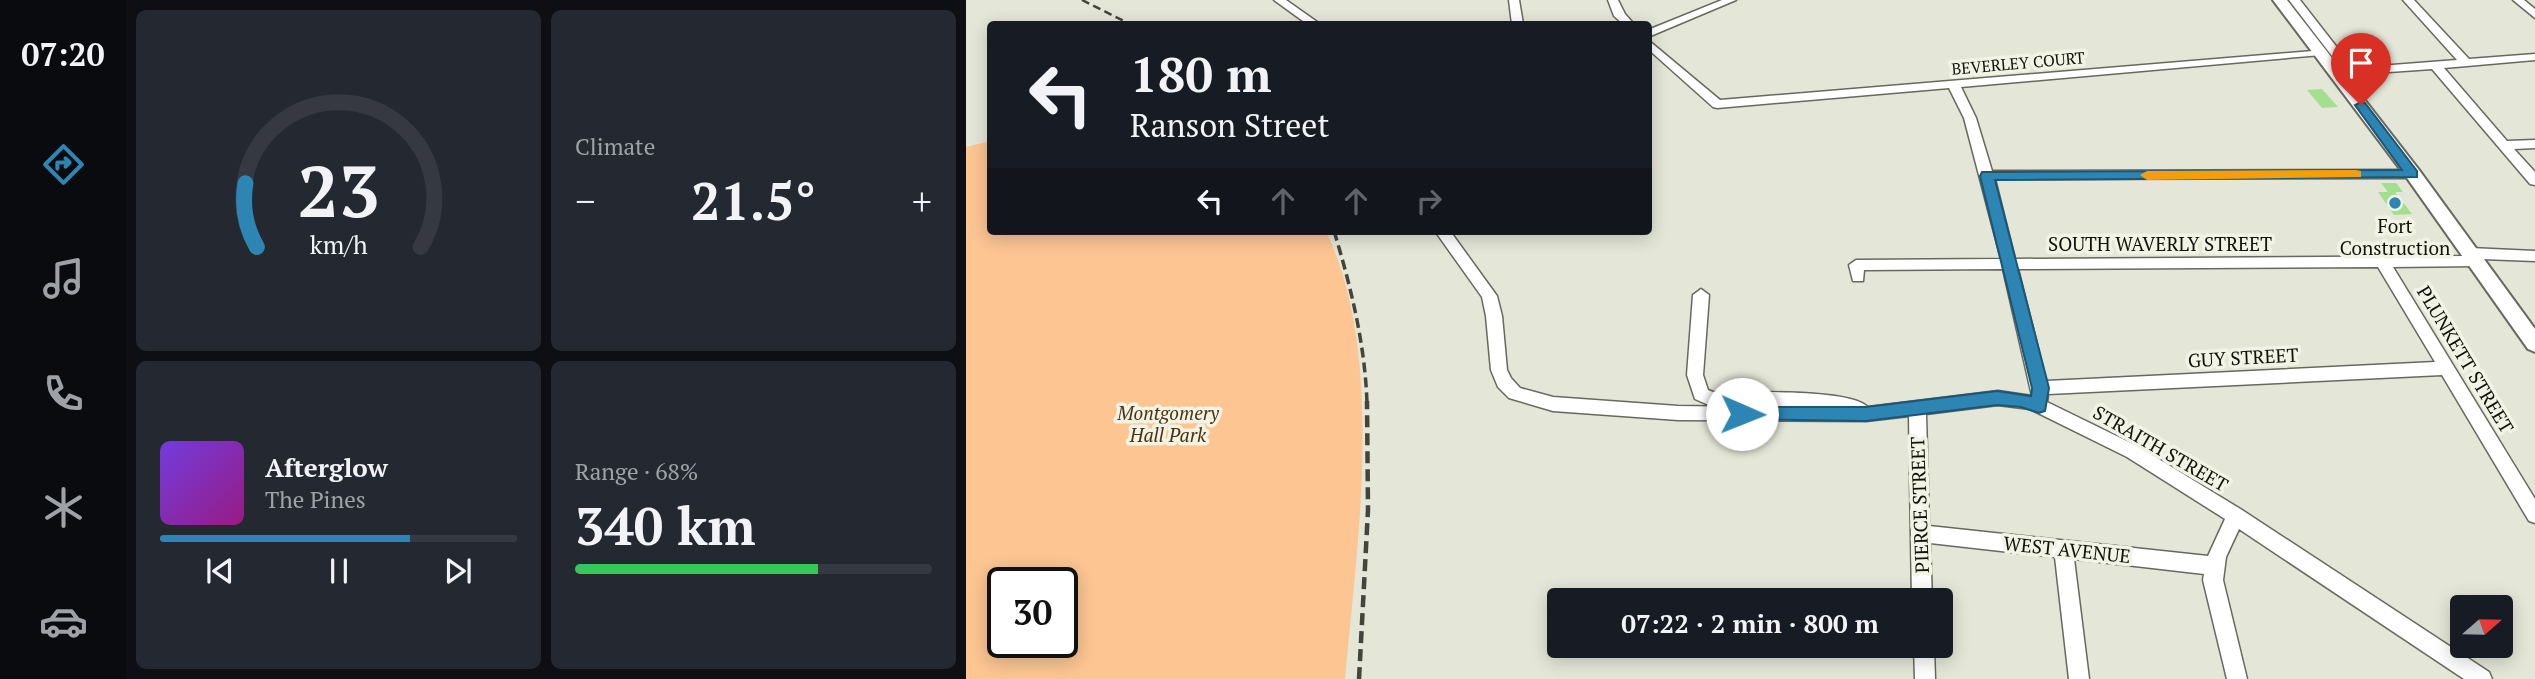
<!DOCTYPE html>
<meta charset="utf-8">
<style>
:root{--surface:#171b24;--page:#242831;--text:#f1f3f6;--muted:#9ea1a6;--line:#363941;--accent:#2d85b3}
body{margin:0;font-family:"PT Serif",serif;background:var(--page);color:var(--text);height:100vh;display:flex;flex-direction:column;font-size:26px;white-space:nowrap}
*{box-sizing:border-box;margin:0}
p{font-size:23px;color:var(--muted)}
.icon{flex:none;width:38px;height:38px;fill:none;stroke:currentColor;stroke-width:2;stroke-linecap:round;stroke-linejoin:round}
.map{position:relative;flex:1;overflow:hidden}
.sheet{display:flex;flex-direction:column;gap:10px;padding:10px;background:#0d0f14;width:840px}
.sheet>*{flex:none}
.banner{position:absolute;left:21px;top:21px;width:665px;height:214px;border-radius:7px;box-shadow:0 4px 18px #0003;background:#171b24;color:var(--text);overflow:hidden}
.needle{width:46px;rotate:70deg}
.controls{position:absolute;left:1484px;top:595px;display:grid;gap:14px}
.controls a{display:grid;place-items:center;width:63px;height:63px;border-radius:7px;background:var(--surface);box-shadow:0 4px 18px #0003;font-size:35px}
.speed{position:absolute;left:21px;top:567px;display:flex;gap:14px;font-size:35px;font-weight:700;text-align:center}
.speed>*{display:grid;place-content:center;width:91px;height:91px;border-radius:50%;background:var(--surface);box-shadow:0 4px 18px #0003;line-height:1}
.speed .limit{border:4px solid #111;border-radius:10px;background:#fff;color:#111}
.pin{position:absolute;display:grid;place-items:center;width:60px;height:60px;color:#fff;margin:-72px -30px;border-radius:50% 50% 50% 0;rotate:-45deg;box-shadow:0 0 7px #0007}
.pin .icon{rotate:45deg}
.me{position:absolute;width:77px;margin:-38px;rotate:91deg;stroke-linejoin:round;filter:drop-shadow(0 0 5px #0008)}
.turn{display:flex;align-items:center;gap:24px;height:147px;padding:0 28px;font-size:32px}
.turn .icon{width:91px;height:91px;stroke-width:2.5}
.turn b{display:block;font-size:49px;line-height:60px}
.lanes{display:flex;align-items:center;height:66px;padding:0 28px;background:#0003;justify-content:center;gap:35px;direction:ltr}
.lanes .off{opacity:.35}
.big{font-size:52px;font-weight:700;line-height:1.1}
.sheet .card{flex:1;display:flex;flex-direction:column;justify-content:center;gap:10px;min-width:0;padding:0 24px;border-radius:10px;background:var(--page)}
.sheet .dial{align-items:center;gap:0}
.dial svg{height:182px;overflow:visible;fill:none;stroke:var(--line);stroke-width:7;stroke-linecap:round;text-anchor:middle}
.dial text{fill:var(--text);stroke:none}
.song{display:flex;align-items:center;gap:21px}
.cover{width:84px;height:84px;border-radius:10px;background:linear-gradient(135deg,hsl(260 70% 55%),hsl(310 70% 35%))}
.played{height:7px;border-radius:4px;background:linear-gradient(90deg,var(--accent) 70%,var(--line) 70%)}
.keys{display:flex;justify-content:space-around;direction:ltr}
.heat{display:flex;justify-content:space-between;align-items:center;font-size:38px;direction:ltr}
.charge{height:10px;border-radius:5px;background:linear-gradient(90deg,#34c759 68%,var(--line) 0)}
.sheet .tiles{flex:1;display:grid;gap:10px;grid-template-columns:repeat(2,1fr)}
.trip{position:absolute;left:581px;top:588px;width:406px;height:70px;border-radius:7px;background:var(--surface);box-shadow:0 4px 18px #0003;font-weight:700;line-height:70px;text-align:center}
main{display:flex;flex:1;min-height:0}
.menu{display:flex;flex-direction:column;width:126px;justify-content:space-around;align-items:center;background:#090b0e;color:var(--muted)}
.menu .icon{width:49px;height:49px}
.menu .active{color:var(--accent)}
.menu b{font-size:32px;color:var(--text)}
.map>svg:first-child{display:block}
.green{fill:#fcc592;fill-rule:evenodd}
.building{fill:#a3df8f}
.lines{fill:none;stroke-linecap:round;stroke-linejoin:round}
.minor-casing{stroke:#67695c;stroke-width:3}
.major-casing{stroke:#67695c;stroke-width:4}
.minor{fill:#fff;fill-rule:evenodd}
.major{fill:#fff;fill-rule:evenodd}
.rail-far2{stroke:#44443d;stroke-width:2.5;stroke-dasharray:8 4.5;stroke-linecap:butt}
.rail-far1{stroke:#44443d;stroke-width:3.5;stroke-dasharray:10 5;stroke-linecap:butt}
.rail{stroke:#44443d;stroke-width:4.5;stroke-dasharray:12 6;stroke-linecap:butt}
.route{fill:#2d85b3;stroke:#1d5674;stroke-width:2}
.slow{fill:#f59e0b}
.poi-dot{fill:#2d85b3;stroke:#f1f3e4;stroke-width:2.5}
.labels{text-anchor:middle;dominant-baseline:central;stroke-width:7;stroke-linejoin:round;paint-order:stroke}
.far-street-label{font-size:16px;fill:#12120d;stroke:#f1f3e4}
.poi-label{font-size:19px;fill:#12120d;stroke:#f1f3e4}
.street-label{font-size:19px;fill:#12120d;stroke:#f1f3e4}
.park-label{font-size:19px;font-style:italic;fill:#4e3112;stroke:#f1f3e4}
</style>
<main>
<nav class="menu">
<b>07:20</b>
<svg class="icon active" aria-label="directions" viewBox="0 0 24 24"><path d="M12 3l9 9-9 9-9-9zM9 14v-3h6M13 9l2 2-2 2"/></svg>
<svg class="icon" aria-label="music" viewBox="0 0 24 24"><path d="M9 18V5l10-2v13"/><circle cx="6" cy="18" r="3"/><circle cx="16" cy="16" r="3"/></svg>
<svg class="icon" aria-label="phone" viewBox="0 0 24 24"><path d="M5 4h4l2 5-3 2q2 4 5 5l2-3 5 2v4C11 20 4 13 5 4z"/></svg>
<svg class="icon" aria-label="climate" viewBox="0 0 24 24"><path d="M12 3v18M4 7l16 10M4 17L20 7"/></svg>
<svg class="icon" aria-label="car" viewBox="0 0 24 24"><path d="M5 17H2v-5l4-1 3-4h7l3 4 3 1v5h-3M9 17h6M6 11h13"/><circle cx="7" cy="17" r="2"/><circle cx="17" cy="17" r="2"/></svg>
</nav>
<section class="sheet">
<div class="tiles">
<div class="card dial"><svg viewBox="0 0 100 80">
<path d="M14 69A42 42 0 1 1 86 69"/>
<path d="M14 69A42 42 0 0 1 9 41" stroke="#2d85b3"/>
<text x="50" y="56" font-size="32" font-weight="700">23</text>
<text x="50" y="72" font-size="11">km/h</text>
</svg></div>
<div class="card"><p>Climate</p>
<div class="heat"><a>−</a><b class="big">21.5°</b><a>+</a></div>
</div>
<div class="card">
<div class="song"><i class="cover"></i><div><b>Afterglow</b><p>The Pines</p></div></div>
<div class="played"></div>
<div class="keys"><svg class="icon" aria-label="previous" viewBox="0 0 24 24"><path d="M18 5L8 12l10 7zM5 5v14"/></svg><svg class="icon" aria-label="pause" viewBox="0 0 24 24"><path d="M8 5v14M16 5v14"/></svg><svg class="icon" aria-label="next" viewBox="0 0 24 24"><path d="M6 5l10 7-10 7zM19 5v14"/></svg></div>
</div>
<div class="card"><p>Range · 68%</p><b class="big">340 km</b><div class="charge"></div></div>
</div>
</section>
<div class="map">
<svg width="1569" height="679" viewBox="0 0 1569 679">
<rect width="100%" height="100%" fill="#e4e6d7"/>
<path class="green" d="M 24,141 L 24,231 L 360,231 C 420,358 391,543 379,679 L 0,679 L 0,147 ZM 37,583 L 96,583 L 96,642 L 37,642 Z"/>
<path class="building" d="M 1356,89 L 1372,107 L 1356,108 L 1341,90 Z
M 1415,183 L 1430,183 L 1437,192 L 1429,192 L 1446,214 L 1428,215 L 1412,192 L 1422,192 Z"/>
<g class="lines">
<g class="minor-casing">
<path id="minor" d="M 308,0 L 320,0 L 354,24 L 341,24 Z
M 543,0 L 553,0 L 557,24 L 546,24 Z
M 642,0 L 652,0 L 659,14 L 668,24 L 657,24 L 648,16 Z
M 756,0 L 770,0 L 682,37 L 682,30 Z
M 1323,0 L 1334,0 L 1387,68 L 1491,60 L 1437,0 L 1448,0 L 1503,59 L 1569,54 L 1569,60 L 1478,68 L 1541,141 L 1569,140 L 1569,148 L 1548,149 L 1569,172 L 1569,185 L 1564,184 L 1466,69 L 1366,76 L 1366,70 L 1376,69 Z
M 1547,0 L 1558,0 L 1569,9 L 1569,18 Z
M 682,40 L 754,100 L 1359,50 L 1359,54 L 1355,55 L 995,87 L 1010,118 L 1026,171 L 1447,170 L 1454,174 L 1447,178 L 1029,179 L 1049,259 L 1498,256 L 1499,249 L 1504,248 L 1569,251 L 1569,261 L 1516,259 L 1515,265 L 1510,266 L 1427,267 L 1569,499 L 1569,523 L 1563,521 L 1476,375 L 1082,394 L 1081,402 L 1173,447 L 1276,510 L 1523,672 L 1526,679 L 1498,679 L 1273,529 L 1260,557 L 1257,580 L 1281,679 L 1261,679 L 1237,580 L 1238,574 L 1108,559 L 1123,679 L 1103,679 L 1089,557 L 964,543 L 966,600 L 946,600 L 943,416 L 900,421 L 712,420 L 587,411 L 543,398 L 532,387 L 525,370 L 520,316 L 516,297 L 469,231 L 484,231 L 531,296 L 536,316 L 541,370 L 545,378 L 554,388 L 587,397 L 712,406 L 842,408 L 745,406 L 729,399 L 721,375 L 727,295 L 735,289 L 743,295 L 737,375 L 742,390 L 747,392 C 778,393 882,388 902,407 L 1032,391 L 1066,396 L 1037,269 L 898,270 L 897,281 L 887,281 L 883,265 L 890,260 L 1035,259 L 998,118 L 983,88 L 751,108 L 747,107 L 682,49 ZM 1412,267 L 1469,362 L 1080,381 L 1052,269 ZM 1032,405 L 1064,409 L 1161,457 L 1259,519 L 1242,556 L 963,526 L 960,414 Z
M 948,646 L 968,646 L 969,679 L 949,679 Z"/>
</g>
<g class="major-casing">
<path id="major" d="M 1307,0 L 1321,0 L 1453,170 L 1569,329 L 1569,352 L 1562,349 L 1441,178 Z"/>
</g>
<use href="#minor" class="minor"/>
<use href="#major" class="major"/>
<path class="rail-far2" d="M 116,0 L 164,24"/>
<path class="rail-far1" d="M 368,231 C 385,287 399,344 401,403"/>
<path class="rail" d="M 393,679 L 402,510 L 401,401"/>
</g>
<path class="route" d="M 1395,102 L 1399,103 L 1451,171 L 1451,177 L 1029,180 L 1083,388 L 1079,411 L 1073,413 L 1055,407 L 1031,405 L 900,421 L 770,419 L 768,414 L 770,409 L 776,407 L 900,407 L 1031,391 L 1065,396 L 1066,388 L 1014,176 L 1016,172 L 1436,170 L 1389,105 Z"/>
<path class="slow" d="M 1390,170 L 1395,171 L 1395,177 L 1181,180 L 1174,175 L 1181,171 Z"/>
<circle class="poi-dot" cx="1429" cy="203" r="7"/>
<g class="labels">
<g class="far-street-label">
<text transform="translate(1052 63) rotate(-5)">BEVERLEY COURT</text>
</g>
<g class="poi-label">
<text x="1429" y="225">Fort<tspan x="1429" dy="22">Construction</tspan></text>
</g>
<g class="street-label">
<text x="1194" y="243">SOUTH WAVERLY STREET</text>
<text transform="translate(1277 357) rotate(-3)">GUY STREET</text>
<text transform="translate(1500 359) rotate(59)">PLUNKETT STREET</text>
<text transform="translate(1195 448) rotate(30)">STRAITH STREET</text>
<text transform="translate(953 505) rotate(-92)">PIERCE STREET</text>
<text transform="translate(1101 549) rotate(6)">WEST AVENUE</text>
</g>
<g class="park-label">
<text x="202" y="412">Montgomery<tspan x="202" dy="22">Hall Park</tspan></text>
</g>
</g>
</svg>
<div class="controls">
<a><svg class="needle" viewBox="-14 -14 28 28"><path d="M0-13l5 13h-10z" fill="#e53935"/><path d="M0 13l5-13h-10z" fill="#9ea1a6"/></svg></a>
</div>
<div class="speed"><div class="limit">30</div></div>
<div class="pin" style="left:1395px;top:105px;background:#d93025"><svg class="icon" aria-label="arrive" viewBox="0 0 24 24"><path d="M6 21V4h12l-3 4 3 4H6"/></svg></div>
<svg class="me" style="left:776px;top:414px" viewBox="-20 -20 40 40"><circle r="19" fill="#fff"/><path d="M0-13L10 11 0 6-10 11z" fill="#2d85b3"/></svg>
<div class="trip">07:22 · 2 min · 800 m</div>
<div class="banner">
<div class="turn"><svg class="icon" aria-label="left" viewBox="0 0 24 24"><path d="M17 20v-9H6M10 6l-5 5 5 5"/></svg><div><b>180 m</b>Ranson Street</div></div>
<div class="lanes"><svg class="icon" aria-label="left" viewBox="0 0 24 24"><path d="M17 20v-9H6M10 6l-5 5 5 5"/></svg><svg class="icon off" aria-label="ahead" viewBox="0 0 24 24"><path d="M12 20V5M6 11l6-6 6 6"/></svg><svg class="icon off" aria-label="ahead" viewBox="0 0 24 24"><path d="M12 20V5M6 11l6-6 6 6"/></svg><svg class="icon off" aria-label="right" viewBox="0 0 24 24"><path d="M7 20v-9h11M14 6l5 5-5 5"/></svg></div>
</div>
</div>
</main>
